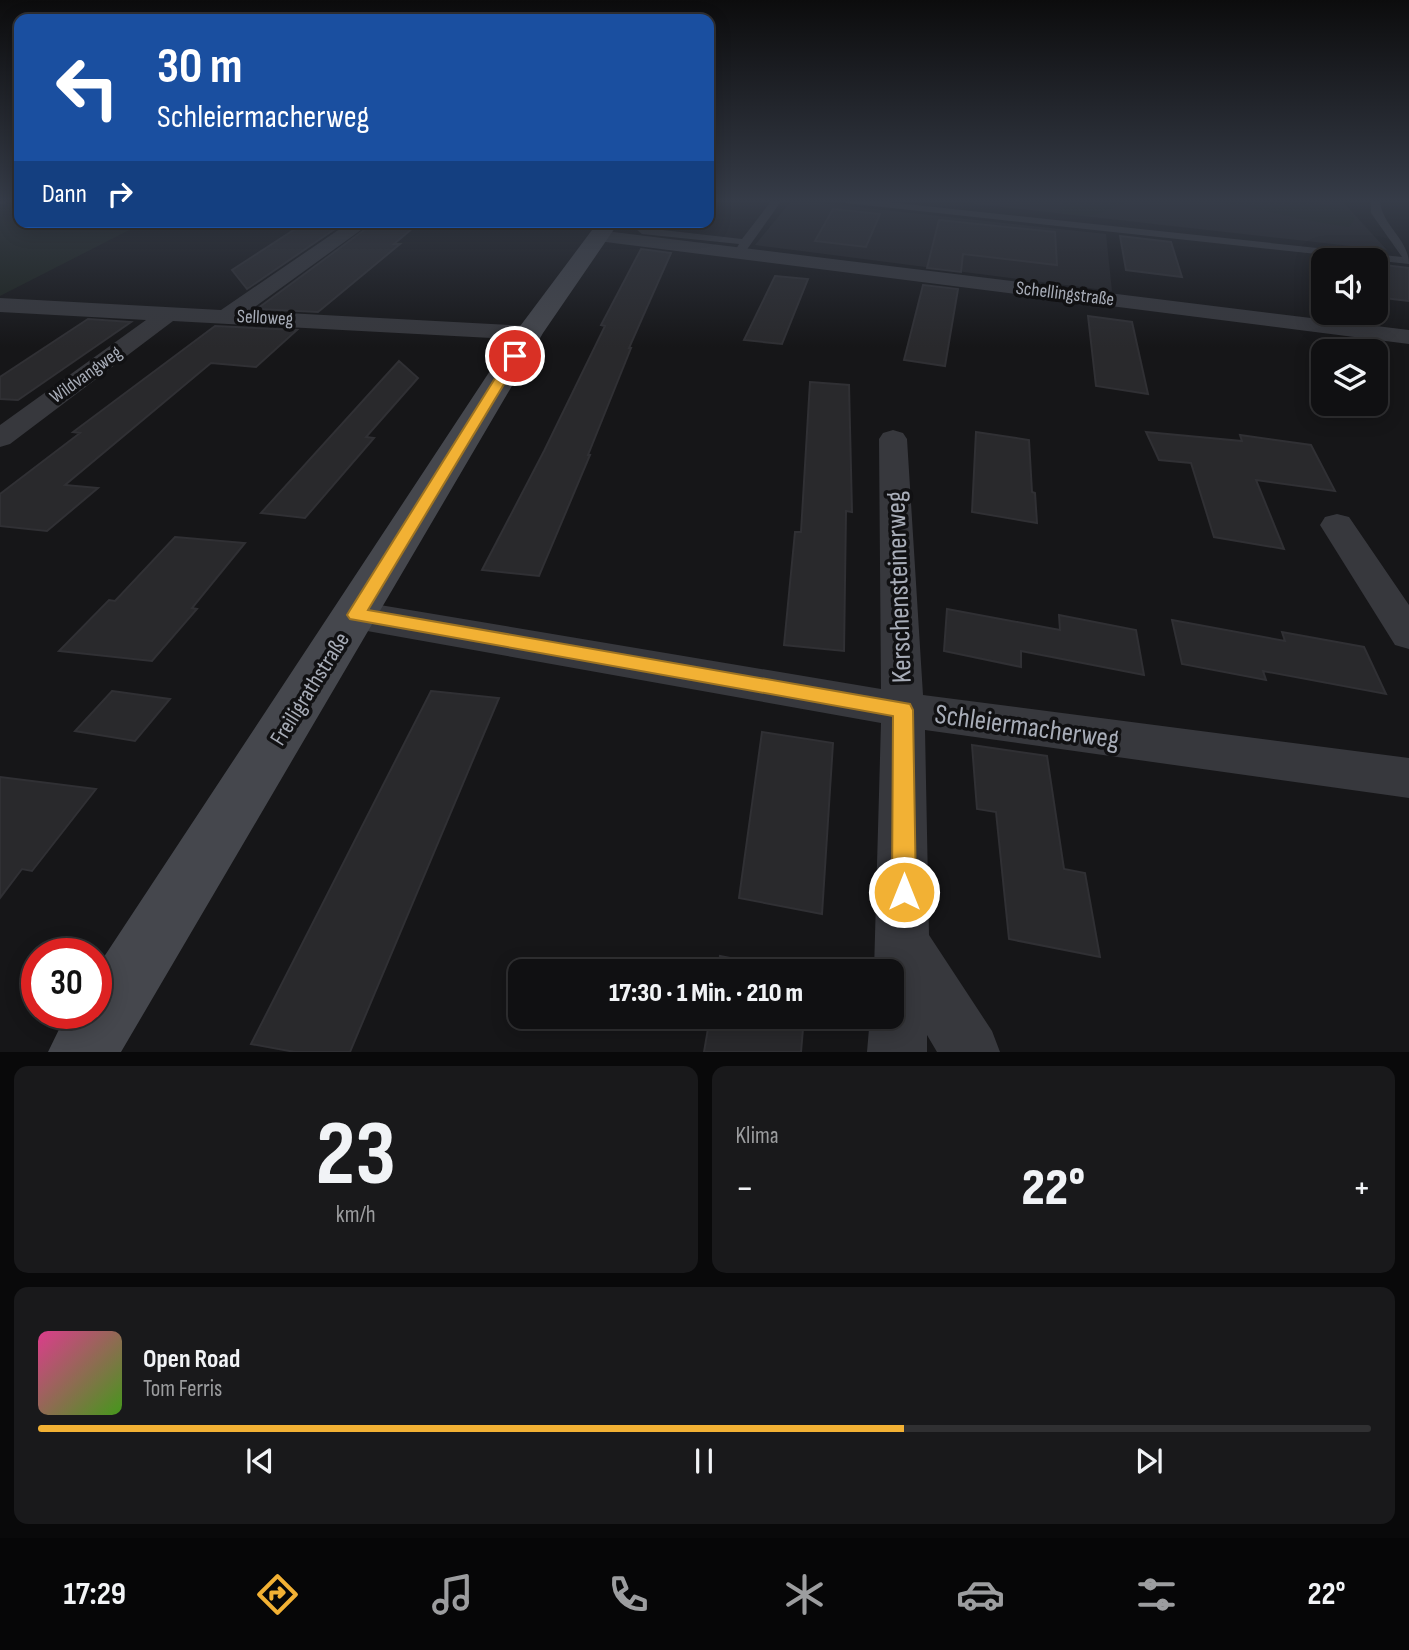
<!DOCTYPE html>
<html lang="de">
<meta charset="utf-8">
<style>
:root{--surface:#101012;--page:#19191b;--text:#f1f3f6;--muted:#9c9d9f;--line:#303032;--accent:#f2b134}
body{margin:0;font-family:"Sofia Sans Condensed",sans-serif;background:var(--page);color:var(--text);height:100vh;display:flex;flex-direction:column;font-size:26px;white-space:nowrap}
*{box-sizing:border-box;margin:0}
p{font-size:23px;color:var(--muted)}
.icon{flex:none;width:38px;height:38px;fill:none;stroke:currentColor;stroke-width:2;stroke-linecap:round;stroke-linejoin:round}
.map{position:relative;height:1052px;overflow:hidden}
.panel{display:flex;flex-direction:column;gap:14px;padding:14px;background:#09090a;flex:1}
.panel>*{flex:none}
.guide{position:absolute;left:14px;top:14px;width:700px;height:214px;border-radius:14px;box-shadow:0 4px 18px #0003,0 0 0 2px var(--line);background:#1a4fa0;color:#fff;overflow:hidden}
.controls{position:absolute;left:1311px;top:248px;display:grid;gap:14px}
.controls a{display:grid;place-items:center;width:77px;height:77px;border-radius:14px;background:var(--surface);box-shadow:0 4px 18px #0003,0 0 0 2px var(--line);font-size:35px}
.speed{position:absolute;left:21px;top:938px;display:flex;gap:14px;font-size:35px;font-weight:700;text-align:center}
.speed>*{display:grid;place-content:center;width:91px;height:91px;border-radius:50%;background:var(--surface);box-shadow:0 4px 18px #0003,0 0 0 2px var(--line);line-height:1}
.speed .limit{border:10px solid #d22;background:#fff;color:#111}
.pin{position:absolute;display:grid;place-items:center;width:60px;height:60px;color:#fff;margin:-30px;border:4px solid #fff;border-radius:50%;box-shadow:0 2px 7px #0007}
.me{position:absolute;width:77px;margin:-38px;rotate:0deg;stroke-linejoin:round;filter:drop-shadow(0 0 5px #0008)}
.turn{display:flex;align-items:center;gap:24px;height:147px;padding:0 28px;font-size:32px}
.turn .icon{width:91px;height:91px;stroke-width:2.5}
.turn b{display:block;font-size:49px;line-height:60px}
.then{display:flex;align-items:center;height:66px;padding:0 28px;background:#0003;gap:14px;font-size:26px}
.big{font-size:52px;font-weight:800;line-height:1.1}
.panel .tile{flex:1;display:flex;flex-direction:column;justify-content:center;gap:10px;min-width:0;padding:0 24px;border-radius:14px;background:var(--page)}
.panel .dial{align-items:center;gap:0}
.dial b{font-size:91px;line-height:1}
.song{display:flex;align-items:center;gap:21px}
.cover{width:84px;height:84px;border-radius:10px;background:linear-gradient(135deg,hsl(330 70% 55%),hsl(100 70% 35%))}
.played{height:7px;border-radius:4px;background:linear-gradient(90deg,var(--accent) 65%,var(--line) 65%)}
.keys{display:flex;justify-content:space-around;direction:ltr}
.heat{display:flex;justify-content:space-between;align-items:center;font-size:38px;direction:ltr}
.panel .tiles{flex:1;display:grid;gap:14px;grid-template-columns:1fr 1fr}
.tile:last-child{grid-column:span 2}
.trip{position:absolute;left:508px;top:959px;width:396px;height:70px;border-radius:14px;background:var(--surface);box-shadow:0 4px 18px #0003,0 0 0 2px var(--line);font-weight:800;line-height:70px;text-align:center}
.dock{display:flex;height:112px;justify-content:space-around;align-items:center;background:#060607;color:var(--muted)}
.dock .icon{width:49px;height:49px}
.dock .selected{color:var(--accent)}
.dock b{font-size:32px;color:var(--text)}
.map>svg:first-child{display:block}
.built{fill:#222225}
.green{fill:#1c231d}
.building{fill:#29292c;stroke:#303034;stroke-width:2}
.lines{fill:none;stroke-linecap:round;stroke-linejoin:round}
.lane{fill:#37383d;fill-rule:evenodd}
.street{fill:#37383d;fill-rule:evenodd}
.secondary{fill:#45474d;fill-rule:evenodd}
.route{fill:#f2b134;stroke:#9d7322;stroke-width:2}
.labels{text-anchor:middle;dominant-baseline:central;stroke-width:7;stroke-linejoin:round;paint-order:stroke}
.far-street-label{font-size:19px;fill:#a8adb8;stroke:#111113}
.street-label{font-size:23px;fill:#a8adb8;stroke:#111113}
.near-street-label{font-size:28px;fill:#a8adb8;stroke:#111113}
</style>
<div class="map">
<svg width="1409" height="1052" viewBox="0 0 1409 1052">
<rect width="100%" height="100%" fill="#161618"/>
<path class="built" d="M 792,200 L 1106,234 L 1112,291 L 755,245 Z
M 940,200 L 1341,200 L 1387,250 Z"/>
<path class="green" d="M 0,200 L 19,200 L 19,222 L 145,222 L 0,296 Z
M 1064,200 L 1132,200 C 1100,212 1095,221 1059,212 Z
M 1199,200 L 1307,201 L 1348,210 L 1355,219 L 1349,227 C 1298,220 1250,205 1199,200 Z"/>
<path class="building" d="M 833,209 L 880,214 L 866,247 L 815,241 Z
M 939,220 L 1055,232 L 1057,265 L 963,254 L 961,272 L 927,268 Z
M 306,222 L 345,222 L 247,289 L 232,270 Z
M 375,222 L 420,222 L 394,244 L 400,244 L 318,312 L 257,309 Z
M 1120,236 L 1171,242 L 1182,277 L 1126,270 Z
M 641,249 L 671,253 L 629,348 L 631,348 L 588,455 L 590,455 L 539,576 L 482,570 L 544,451 L 605,326 L 601,325 Z
M 1376,264 L 1409,268 L 1409,301 L 1376,297 Z
M 775,276 L 808,279 L 782,344 L 744,340 Z
M 923,285 L 958,289 L 945,366 L 904,360 Z
M 1088,316 L 1132,322 L 1148,394 L 1096,386 Z
M 88,319 L 131,322 L 18,400 L 0,399 L 0,377 Z
M 215,326 L 297,330 L 256,367 L 211,363 L 65,485 L 98,488 L 47,531 L 0,526 L 0,494 L 80,433 L 73,432 Z
M 399,361 L 418,378 L 366,437 L 374,438 L 305,518 L 261,513 Z
M 810,382 L 849,385 L 852,512 L 846,511 L 844,651 L 784,645 L 795,532 L 801,532 Z
M 976,432 L 1029,440 L 1032,492 L 1035,493 L 1037,523 L 972,512 Z
M 1146,432 L 1242,441 L 1240,435 L 1311,445 L 1335,491 L 1256,480 L 1284,549 L 1214,537 L 1191,463 L 1159,460 Z
M 175,537 L 245,543 L 192,608 L 197,609 L 152,661 L 59,651 L 109,600 L 115,601 Z
M 947,609 L 1060,630 L 1059,615 L 1136,630 L 1144,675 L 1021,651 L 1021,667 L 944,651 Z
M 1172,620 L 1285,641 L 1282,632 L 1364,647 L 1386,694 L 1263,671 L 1266,680 L 1182,664 Z
M 112,691 L 170,699 L 135,741 L 75,731 Z
M 431,691 L 499,698 L 350,1052 L 295,1052 L 251,1044 Z
M 762,732 L 833,743 L 822,914 L 739,898 Z
M 972,745 L 1047,756 L 1064,869 L 1085,873 L 1100,957 L 1009,939 L 996,812 L 977,809 Z
M 0,777 L 96,789 L 32,871 L 22,869 L 0,898 Z
M 720,956 L 798,971 L 717,971 Z
M 710,1017 L 804,1017 L 801,1052 L 704,1052 Z"/>
<g class="lines">
<path class="lane" d="M 0,200 L 10,200 L 0,205 Z
M 772,200 L 782,200 L 743,255 L 739,256 L 734,253 L 739,244 L 642,234 L 630,224 L 641,222 L 645,228 L 742,239 Z
M 841,200 L 869,200 L 1402,257 L 1371,213 L 1371,200 L 1380,200 C 1381,225 1409,239 1409,264 L 846,203 Z"/>
<path class="street" d="M 350,222 L 372,222 L 249,311 L 529,326 L 537,328 L 541,333 L 537,338 L 529,340 L 173,321 L 10,444 L 0,447 L 0,425 L 146,320 L 0,312 L 0,298 L 221,310 Z
M 597,230 L 1409,330 L 1409,344 L 590,240 L 588,236 Z
M 893,430 L 903,433 L 907,439 L 923,695 L 1409,758 L 1409,798 L 925,730 L 929,935 L 992,1031 L 1000,1052 L 937,1052 L 927,1035 L 927,1052 L 867,1052 L 870,1017 L 891,1017 L 891,971 L 874,971 L 881,723 L 356,629 L 343,625 L 337,615 L 343,605 L 356,601 L 881,689 L 879,439 L 883,433 Z
M 1337,514 L 1349,517 L 1409,605 L 1409,649 L 1395,645 L 1320,525 L 1325,517 Z"/>
<path class="secondary" d="M 598,222 L 619,222 L 543,333 L 121,1052 L 48,1052 L 67,1013 L 96,1013 L 96,969 L 515,333 Z"/>
</g>
<linearGradient id="sky" x2="0" y2="1"><stop stop-color="#0c0c0d"/><stop offset="0.58" stop-color="#363c48"/><stop offset="1" stop-color="#363c48" stop-opacity="0"/></linearGradient>
<rect width="1409" height="347" fill="url(#sky)"/>
<path class="route" d="M 515,353 L 521,356 L 368,610 L 910,704 L 913,710 L 916,892 L 913,901 L 904,905 L 895,901 L 892,892 L 893,716 L 350,619 L 347,615 L 350,610 L 509,356 Z"/>
<g class="labels">
<g class="far-street-label">
<text transform="translate(1065 294) rotate(7)">Schellingstraße</text>
<text transform="translate(265 318) rotate(3)">Selloweg</text>
<text transform="translate(86 375) rotate(-36)">Wildvangweg</text>
</g>
<g class="street-label">
<text transform="translate(310 689) rotate(-58)">Freiligrathstraße</text>
</g>
<g class="near-street-label">
<text transform="translate(899 587) rotate(-92)">Kerschensteinerweg</text>
<text transform="translate(1027 727) rotate(8)">Schleiermacherweg</text>
</g>
</g>
</svg>
<div class="controls">
<a><svg class="icon" aria-label="sound" viewBox="0 0 24 24"><path d="M4 9h4l5-4v14l-5-4H4zM17 9q2 3 0 6"/></svg></a>
<a><svg class="icon" aria-label="layers" viewBox="0 0 24 24"><path d="M12 4l9 5-9 5-9-5zM3 14l9 5 9-5"/></svg></a>
</div>
<div class="speed"><div class="limit">30</div></div>
<div class="pin" style="left:515px;top:356px;background:#d93025"><svg class="icon" aria-label="arrive" viewBox="0 0 24 24"><path d="M6 21V4h12l-3 4 3 4H6"/></svg></div>
<svg class="me" style="left:904px;top:892px" viewBox="-20 -20 40 40"><circle r="17" fill="#f2b134" stroke="#fff" stroke-width="3"/><path d="M0-11L8 9 0 5-8 9z" fill="#fff"/></svg>
<div class="trip">17:30 · 1 Min. · 210 m</div>
<div class="guide">
<div class="turn"><svg class="icon" aria-label="left" viewBox="0 0 24 24"><path d="M17 20v-9H6M10 6l-5 5 5 5"/></svg><div><b>30 m</b>Schleiermacherweg</div></div>
<div class="then">Dann<svg class="icon" aria-label="right" viewBox="0 0 24 24"><path d="M7 20v-9h11M14 6l5 5-5 5"/></svg></div>
</div>
</div>
<section class="panel">
<div class="tiles">
<div class="tile dial"><b>23</b><p>km/h</p></div>
<div class="tile"><p>Klima</p>
<div class="heat"><a>−</a><b class="big">22°</b><a>+</a></div>
</div>
<div class="tile">
<div class="song"><i class="cover"></i><div><b>Open Road</b><p>Tom Ferris</p></div></div>
<div class="played"></div>
<div class="keys"><svg class="icon" aria-label="previous" viewBox="0 0 24 24"><path d="M18 5L8 12l10 7zM5 5v14"/></svg><svg class="icon" aria-label="pause" viewBox="0 0 24 24"><path d="M8 5v14M16 5v14"/></svg><svg class="icon" aria-label="next" viewBox="0 0 24 24"><path d="M6 5l10 7-10 7zM19 5v14"/></svg></div>
</div>
</div>
</section>
<nav class="dock">
<b>17:29</b>
<svg class="icon selected" aria-label="directions" viewBox="0 0 24 24"><path d="M12 3l9 9-9 9-9-9zM9 14v-3h6M13 9l2 2-2 2"/></svg>
<svg class="icon" aria-label="music" viewBox="0 0 24 24"><path d="M9 18V5l10-2v13"/><circle cx="6" cy="18" r="3"/><circle cx="16" cy="16" r="3"/></svg>
<svg class="icon" aria-label="phone" viewBox="0 0 24 24"><path d="M5 4h4l2 5-3 2q2 4 5 5l2-3 5 2v4C11 20 4 13 5 4z"/></svg>
<svg class="icon" aria-label="climate" viewBox="0 0 24 24"><path d="M12 3v18M4 7l16 10M4 17L20 7"/></svg>
<svg class="icon" aria-label="car" viewBox="0 0 24 24"><path d="M5 17H2v-5l4-1 3-4h7l3 4 3 1v5h-3M9 17h6M6 11h13"/><circle cx="7" cy="17" r="2"/><circle cx="17" cy="17" r="2"/></svg>
<svg class="icon" aria-label="filters" viewBox="0 0 24 24"><path d="M4 7h16M4 17h16"/><circle cx="9" cy="7" r="2"/><circle cx="15" cy="17" r="2"/></svg>
<b>22°</b>
</nav>
